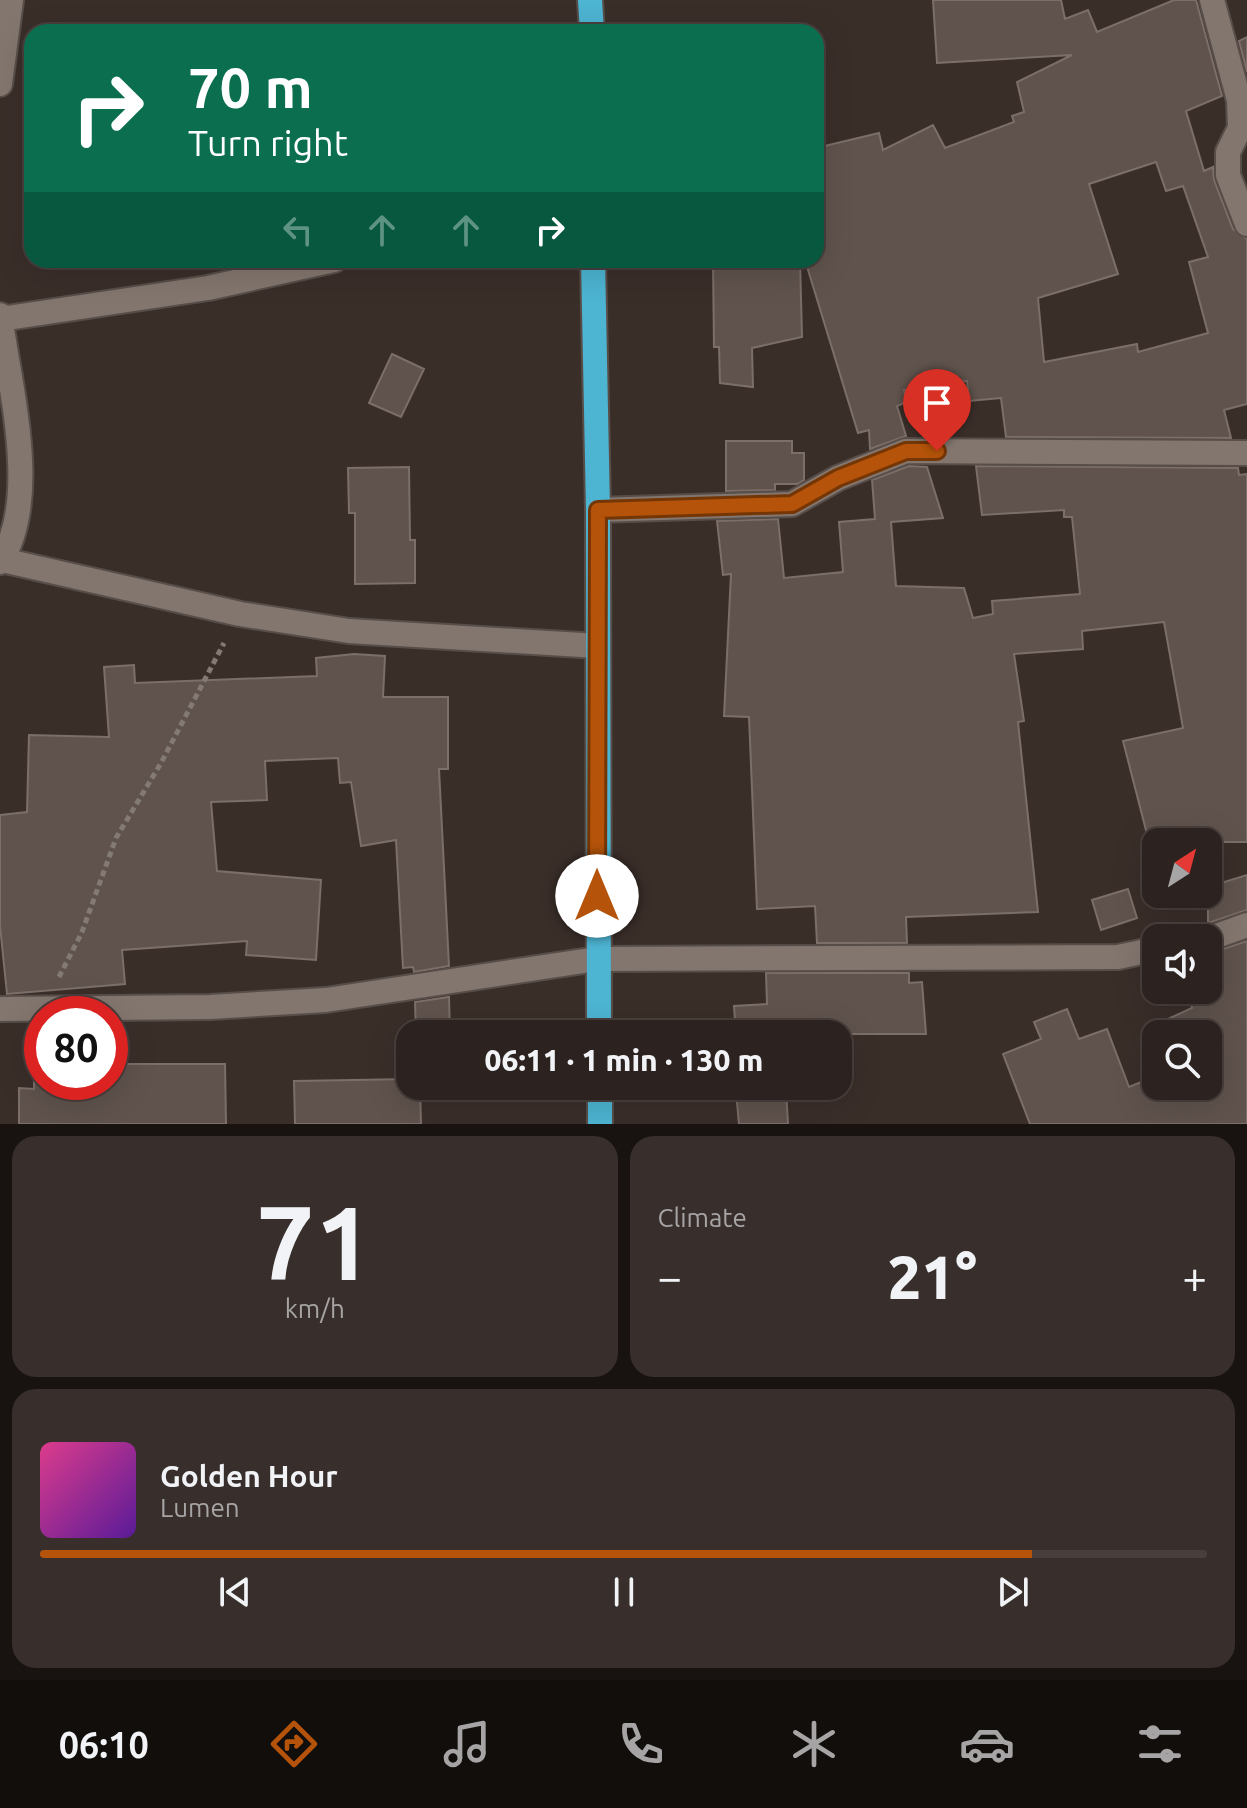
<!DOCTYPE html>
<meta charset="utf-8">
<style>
:root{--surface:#2c221f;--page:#382f2c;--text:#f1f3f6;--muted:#a6a4a4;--line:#483f3d;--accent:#b45309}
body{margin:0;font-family:Ubuntu,sans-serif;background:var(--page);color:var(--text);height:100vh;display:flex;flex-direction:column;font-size:30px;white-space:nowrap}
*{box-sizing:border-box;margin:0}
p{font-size:26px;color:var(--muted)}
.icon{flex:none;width:44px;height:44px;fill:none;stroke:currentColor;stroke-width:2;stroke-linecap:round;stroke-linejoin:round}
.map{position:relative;height:1124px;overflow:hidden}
.side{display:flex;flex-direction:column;gap:12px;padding:12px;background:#181311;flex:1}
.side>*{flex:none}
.hud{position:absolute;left:24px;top:24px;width:800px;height:244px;border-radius:24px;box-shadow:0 8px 32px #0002,0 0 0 2px var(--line);background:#0b6e4f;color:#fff;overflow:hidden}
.needle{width:52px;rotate:36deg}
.controls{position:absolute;left:1142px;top:828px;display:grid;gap:16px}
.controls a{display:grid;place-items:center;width:80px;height:80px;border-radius:16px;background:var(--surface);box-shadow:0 8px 32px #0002,0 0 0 2px var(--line);font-size:40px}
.speed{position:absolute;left:24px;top:996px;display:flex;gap:16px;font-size:40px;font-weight:700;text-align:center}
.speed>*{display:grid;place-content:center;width:104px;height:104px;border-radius:50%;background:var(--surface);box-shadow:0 8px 32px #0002,0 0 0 2px var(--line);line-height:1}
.speed .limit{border:12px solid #d22;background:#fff;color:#111}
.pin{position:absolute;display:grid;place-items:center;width:68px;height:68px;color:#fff;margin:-82px -34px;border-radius:50% 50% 50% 0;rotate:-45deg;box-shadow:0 0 8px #0007}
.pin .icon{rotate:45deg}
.me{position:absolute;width:88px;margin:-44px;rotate:0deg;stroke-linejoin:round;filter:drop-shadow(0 0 6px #0008)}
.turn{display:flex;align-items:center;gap:28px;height:168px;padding:0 32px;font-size:36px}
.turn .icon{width:104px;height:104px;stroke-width:2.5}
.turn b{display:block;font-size:56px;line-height:68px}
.lanes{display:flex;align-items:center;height:76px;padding:0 32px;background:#0003;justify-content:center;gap:40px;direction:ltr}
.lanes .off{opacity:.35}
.big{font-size:60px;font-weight:800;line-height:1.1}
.side .card{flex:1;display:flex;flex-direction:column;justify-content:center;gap:12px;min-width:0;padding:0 28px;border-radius:24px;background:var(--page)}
.side .dial{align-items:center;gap:0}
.dial b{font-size:104px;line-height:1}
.song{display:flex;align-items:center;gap:24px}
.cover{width:96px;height:96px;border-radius:12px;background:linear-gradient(135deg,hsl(330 70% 55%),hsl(270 70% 35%))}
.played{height:8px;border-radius:4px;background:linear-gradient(90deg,var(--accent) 85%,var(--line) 85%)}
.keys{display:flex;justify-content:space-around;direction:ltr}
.heat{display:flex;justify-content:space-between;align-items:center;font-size:44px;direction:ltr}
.side .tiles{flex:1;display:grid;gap:12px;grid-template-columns:1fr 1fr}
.card:last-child{grid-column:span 2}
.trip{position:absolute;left:396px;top:1020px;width:456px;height:80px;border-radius:24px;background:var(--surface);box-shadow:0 8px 32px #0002,0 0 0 2px var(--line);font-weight:800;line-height:80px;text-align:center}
.tabs{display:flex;height:128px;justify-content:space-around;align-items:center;background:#120e0c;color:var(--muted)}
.tabs .icon{width:56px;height:56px}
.tabs .selected{color:var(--accent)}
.tabs b{font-size:36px;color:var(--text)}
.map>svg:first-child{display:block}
.building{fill:#60534d;stroke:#7c6e68;stroke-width:2;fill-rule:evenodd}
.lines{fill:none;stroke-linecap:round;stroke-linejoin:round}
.minor-casing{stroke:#584e49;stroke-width:28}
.highway-casing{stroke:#584e49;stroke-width:28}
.path{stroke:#847a75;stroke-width:5;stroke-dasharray:6 4;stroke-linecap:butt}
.minor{stroke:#83766f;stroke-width:24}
.highway{stroke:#4db4d2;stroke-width:24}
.route-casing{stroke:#753606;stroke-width:20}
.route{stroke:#b45309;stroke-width:14}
</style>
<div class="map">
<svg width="1247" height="1124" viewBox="0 0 1247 1124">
<rect width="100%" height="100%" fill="#3a2e29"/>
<path class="building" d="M 933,0 L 1061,0 L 1065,19 L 1088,10 L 1097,32 L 1174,0 L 1196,0 L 1222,96 L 1186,111 L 1204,171 L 1213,167 L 1214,180 L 1233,229 L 1247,239 L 1247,404 L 1224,410 L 1231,438 L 1006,437 L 1001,398 L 969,401 L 967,381 L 904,390 L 907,402 L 897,406 L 906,436 L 870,449 L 869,430 L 858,433 L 805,260 L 816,260 L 816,148 L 879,133 L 883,150 L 933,125 L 945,148 L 1014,122 L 1012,116 L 1024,112 L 1017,82 L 1072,55 L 937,63 ZM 1156,162 L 1166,191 L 1183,186 L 1208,257 L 1189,262 L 1208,333 L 1138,352 L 1137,344 L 1044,362 L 1038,298 L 1118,274 L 1089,184 Z
M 1247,37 L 1247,72 L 1239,41 Z
M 713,260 L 800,260 L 802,337 L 752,348 L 753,387 L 720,383 L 719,347 L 714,347 Z
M 392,354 L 424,369 L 401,417 L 369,403 Z
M 726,441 L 792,441 L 792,453 L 804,453 L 804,480 L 797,484 L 775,484 L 775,490 L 726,491 Z
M 909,466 L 927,467 L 943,518 L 891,522 L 896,586 L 964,588 L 973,618 L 993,614 L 992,601 L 1080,594 L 1072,517 L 1064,517 L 1064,510 L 982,515 L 976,466 L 1238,468 L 1239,475 L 1247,474 L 1247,842 L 1149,842 L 1123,741 L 1183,728 L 1164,622 L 1082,631 L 1083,649 L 1014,654 L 1024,721 L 1018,722 L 1038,912 L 906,917 L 907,943 L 817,943 L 815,906 L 757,909 L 749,717 L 724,716 L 731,574 L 723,575 L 717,521 L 778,519 L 784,578 L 843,572 L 839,522 L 875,519 L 872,480 Z
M 409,467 L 410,540 L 415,540 L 415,583 L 355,584 L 355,513 L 349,513 L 348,468 Z
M 354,654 L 385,656 L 383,697 L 448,697 L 448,769 L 439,769 L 449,966 L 414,972 L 413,967 L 403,968 L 396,840 L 361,846 L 351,782 L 340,783 L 338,758 L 265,761 L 267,800 L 211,802 L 217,871 L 321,880 L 316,960 L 246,955 L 247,941 L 122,950 L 125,984 L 7,994 L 0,926 L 0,815 L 27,812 L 29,735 L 109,737 L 104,667 L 134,665 L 135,683 L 317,676 L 316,658 Z
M 1247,875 L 1247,910 L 1208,923 L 1208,887 Z
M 1128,889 L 1137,918 L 1101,930 L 1092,900 Z
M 1247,941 L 1247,1124 L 1030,1124 L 1003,1054 L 1041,1039 L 1034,1022 L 1067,1009 L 1079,1039 L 1107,1029 L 1129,1087 L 1156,1076 L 1156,1086 L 1208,1086 L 1208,1034 L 1175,1034 L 1168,1019 L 1192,1008 L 1187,990 L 1208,990 L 1208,954 Z
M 766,973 L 909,973 L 909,983 L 922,982 L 926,1034 L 736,1034 L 734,1006 L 767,1004 Z
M 449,997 L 450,1034 L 416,1034 L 415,1002 Z
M 116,1064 L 225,1064 L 226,1124 L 19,1124 L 19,1088 L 34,1089 L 34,1082 L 116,1082 Z
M 410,1079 L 410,1086 L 420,1086 L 421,1124 L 295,1124 L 294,1081 Z
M 786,1089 L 788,1124 L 739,1124 L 736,1092 Z"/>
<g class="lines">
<g class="minor-casing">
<path id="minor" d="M 1212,0 L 1239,100 L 1240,128 L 1228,152 L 1228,175 L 1247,224
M 0,84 L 11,0
M 0,315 C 9,385 41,499 0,562
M 1,319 L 208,288 L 334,260
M 598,510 L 792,504 L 838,478 L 906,451 L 1247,453
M 2,560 L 240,614 L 349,631 L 598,646
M 1208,939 L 1247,925
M 0,1009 L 210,1007 L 326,1000 L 597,959 L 1118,957 L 1156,949"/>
</g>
<g class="highway-casing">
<path id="highway" d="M 590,0 L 592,32
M 593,260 L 598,510 L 599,1034
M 600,1086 L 600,1124"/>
</g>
<path class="path" d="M 59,977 L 82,932 L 116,838 L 161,763 L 224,643"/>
<use href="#minor" class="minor"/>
<use href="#highway" class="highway"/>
</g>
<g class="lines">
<g class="route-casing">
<path id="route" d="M 597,896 L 598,510 L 792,504 L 838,478 L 906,451 L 937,451"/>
</g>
<use href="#route" class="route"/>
</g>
</svg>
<div class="controls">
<a><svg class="needle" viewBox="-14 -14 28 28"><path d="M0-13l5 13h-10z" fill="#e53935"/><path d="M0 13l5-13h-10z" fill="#a6a4a4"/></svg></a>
<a><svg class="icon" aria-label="sound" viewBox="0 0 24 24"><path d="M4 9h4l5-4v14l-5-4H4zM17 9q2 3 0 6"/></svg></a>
<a><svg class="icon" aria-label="search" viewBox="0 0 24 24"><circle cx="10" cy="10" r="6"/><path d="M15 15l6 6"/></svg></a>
</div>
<div class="speed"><div class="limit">80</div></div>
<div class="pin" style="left:937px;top:451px;background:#d93025"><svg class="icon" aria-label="arrive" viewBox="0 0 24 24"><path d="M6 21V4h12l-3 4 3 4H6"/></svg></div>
<svg class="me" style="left:597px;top:896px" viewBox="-20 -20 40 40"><circle r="19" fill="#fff"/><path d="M0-13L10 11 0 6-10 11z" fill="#b45309"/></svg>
<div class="trip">06:11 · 1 min · 130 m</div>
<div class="hud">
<div class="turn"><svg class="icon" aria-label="right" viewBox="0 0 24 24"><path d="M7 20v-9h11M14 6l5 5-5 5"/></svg><div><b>70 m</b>Turn right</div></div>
<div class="lanes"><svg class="icon off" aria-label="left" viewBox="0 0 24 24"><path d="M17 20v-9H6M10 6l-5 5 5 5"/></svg><svg class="icon off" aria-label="ahead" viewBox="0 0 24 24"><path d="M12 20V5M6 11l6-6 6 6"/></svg><svg class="icon off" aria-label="ahead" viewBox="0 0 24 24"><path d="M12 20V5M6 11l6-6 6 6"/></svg><svg class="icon" aria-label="right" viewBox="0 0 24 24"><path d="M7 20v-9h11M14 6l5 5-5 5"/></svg></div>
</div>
</div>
<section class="side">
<div class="tiles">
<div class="card dial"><b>71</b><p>km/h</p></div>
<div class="card"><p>Climate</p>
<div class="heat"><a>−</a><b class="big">21°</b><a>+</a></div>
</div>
<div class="card">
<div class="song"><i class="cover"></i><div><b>Golden Hour</b><p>Lumen</p></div></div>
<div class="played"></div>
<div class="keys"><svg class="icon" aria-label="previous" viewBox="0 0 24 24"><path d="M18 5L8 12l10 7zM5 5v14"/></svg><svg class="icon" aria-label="pause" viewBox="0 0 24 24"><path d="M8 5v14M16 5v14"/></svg><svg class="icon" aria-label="next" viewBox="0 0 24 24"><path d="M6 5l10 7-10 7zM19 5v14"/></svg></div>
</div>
</div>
</section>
<nav class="tabs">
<b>06:10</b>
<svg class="icon selected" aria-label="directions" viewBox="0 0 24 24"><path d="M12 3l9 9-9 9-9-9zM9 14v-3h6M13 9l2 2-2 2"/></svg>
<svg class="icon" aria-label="music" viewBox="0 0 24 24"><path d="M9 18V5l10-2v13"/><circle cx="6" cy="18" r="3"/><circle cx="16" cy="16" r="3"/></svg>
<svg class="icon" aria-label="phone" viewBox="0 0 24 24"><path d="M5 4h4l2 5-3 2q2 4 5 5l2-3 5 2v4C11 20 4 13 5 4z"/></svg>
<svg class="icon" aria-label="climate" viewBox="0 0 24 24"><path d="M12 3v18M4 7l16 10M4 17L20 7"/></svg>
<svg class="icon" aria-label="car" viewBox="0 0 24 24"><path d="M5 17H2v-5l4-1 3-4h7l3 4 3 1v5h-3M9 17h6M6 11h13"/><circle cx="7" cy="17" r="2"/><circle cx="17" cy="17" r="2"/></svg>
<svg class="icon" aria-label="filters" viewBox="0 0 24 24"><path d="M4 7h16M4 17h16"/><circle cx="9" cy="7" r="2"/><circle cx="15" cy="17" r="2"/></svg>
</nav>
